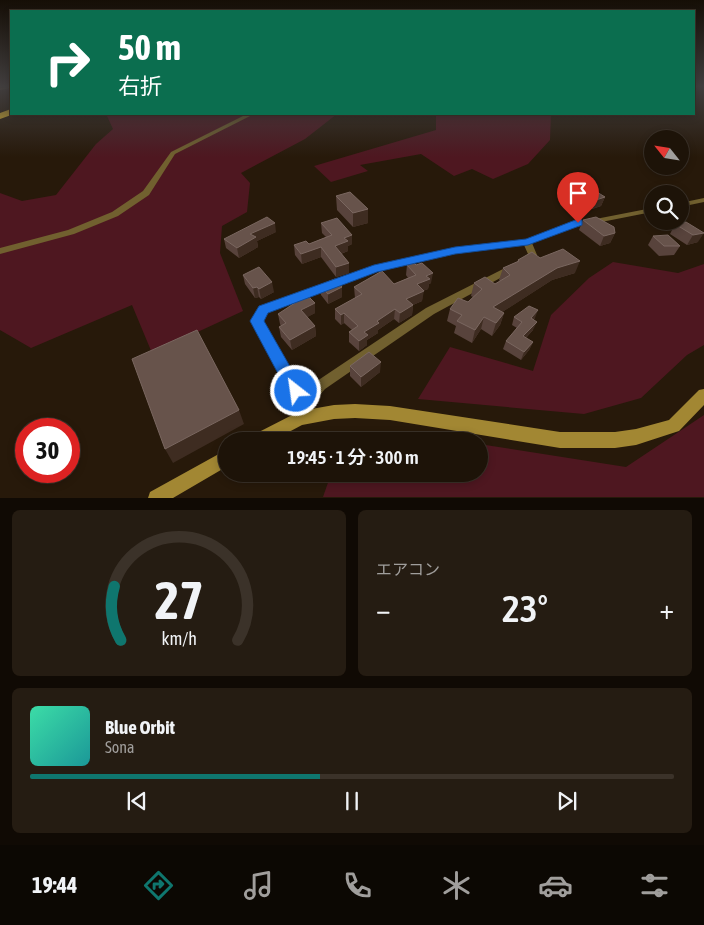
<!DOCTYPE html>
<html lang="ja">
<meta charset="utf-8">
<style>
:root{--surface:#1d1308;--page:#251c12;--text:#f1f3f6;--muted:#a09e9c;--line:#3b3229;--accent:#0f766e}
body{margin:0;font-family:"Asap Condensed","Noto Sans JP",sans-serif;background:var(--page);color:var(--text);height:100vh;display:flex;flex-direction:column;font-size:19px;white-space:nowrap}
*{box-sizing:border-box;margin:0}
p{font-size:16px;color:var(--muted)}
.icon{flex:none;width:28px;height:28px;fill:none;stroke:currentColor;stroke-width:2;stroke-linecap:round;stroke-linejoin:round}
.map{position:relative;height:498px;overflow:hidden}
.side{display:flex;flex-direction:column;gap:12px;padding:12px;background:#100a04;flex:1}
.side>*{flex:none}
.banner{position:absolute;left:10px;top:10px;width:685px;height:105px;border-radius:0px;box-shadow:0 2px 8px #0003,0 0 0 1px var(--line);background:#0b6e4f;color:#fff;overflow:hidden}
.needle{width:32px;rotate:300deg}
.controls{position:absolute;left:644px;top:130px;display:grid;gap:10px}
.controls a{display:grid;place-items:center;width:45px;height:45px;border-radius:50%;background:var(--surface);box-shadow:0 2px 8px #0003,0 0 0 1px var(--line);font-size:25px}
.speed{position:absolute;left:15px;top:418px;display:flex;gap:10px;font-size:25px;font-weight:700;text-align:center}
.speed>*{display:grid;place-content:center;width:65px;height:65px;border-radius:50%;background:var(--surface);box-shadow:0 2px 8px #0003,0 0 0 1px var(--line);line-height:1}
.speed .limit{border:8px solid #d22;background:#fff;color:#111}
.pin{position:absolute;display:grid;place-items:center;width:42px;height:42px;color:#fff;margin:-51px -21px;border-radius:50% 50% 50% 0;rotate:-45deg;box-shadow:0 0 5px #0007}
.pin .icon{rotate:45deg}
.me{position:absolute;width:55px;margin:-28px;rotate:330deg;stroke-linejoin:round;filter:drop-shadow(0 0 4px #0008)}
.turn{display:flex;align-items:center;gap:18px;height:105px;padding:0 25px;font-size:22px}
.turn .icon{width:65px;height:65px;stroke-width:2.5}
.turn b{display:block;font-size:35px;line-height:42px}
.big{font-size:38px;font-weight:600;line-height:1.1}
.side .card{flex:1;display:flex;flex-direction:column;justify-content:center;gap:8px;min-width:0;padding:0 18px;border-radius:8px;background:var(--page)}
.side .dial{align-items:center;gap:0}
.dial svg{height:130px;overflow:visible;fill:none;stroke:var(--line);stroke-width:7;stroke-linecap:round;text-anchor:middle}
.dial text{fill:var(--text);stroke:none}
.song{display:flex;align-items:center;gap:15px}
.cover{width:60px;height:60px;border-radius:8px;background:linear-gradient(135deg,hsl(160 70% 55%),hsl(180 70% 35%))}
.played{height:5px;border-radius:2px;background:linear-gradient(90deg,var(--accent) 45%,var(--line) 45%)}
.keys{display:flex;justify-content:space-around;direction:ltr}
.heat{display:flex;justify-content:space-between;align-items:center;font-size:28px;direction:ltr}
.side .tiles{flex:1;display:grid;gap:12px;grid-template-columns:1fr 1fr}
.card:last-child{grid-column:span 2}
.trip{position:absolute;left:218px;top:432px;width:270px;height:50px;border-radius:25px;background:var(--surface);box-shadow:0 2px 8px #0003,0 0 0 1px var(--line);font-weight:600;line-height:50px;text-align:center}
.tabs{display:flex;height:80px;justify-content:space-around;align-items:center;background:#0c0803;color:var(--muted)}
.tabs .icon{width:35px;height:35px}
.tabs .selected{color:var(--accent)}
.tabs b{font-size:22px;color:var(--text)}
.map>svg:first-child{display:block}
.green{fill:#4e1720}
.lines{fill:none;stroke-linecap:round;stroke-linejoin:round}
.street{fill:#71602f;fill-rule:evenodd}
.secondary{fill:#a28733;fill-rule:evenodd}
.highway{fill:#ebc02e;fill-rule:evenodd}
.wall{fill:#58433c}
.shaded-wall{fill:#3e2c21}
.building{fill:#67534b;stroke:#7a6760}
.route{fill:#1a73e8;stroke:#114b97}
</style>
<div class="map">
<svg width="704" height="498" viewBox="0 0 704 498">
<rect width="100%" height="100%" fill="#27190a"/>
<path class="green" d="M 111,114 L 337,114 L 305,139 L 241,173 L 250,183 L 247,212 L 222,226 L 220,253 L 243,311 L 152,353 L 132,305 L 31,348 L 0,330 L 0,193 L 22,201 L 56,195 L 96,144 L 113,129 L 107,116 Z
M 436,114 L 551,114 L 550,140 L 528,164 L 493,179 L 472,169 L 454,176 L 421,154 L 360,165 L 368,171 L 331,182 L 314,166 L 436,130 Z
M 613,262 L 678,273 L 704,264 L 704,345 L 687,355 L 641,398 L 584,414 L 418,399 L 450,347 L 533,371 L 551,315 L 589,278 Z
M 704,415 L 704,497 L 323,497 L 331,474 L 479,474 L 479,444 L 626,467 Z"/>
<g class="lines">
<path class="street" d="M 10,87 L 10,88 L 0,90 L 0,88 Z
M 247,114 L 254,114 L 175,154 L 149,195 L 118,216 L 74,234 L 0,254 L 0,248 L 68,230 L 112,212 L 143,191 L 171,152 Z
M 704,198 L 704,202 L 680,207 L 680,203 Z
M 652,208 L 652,212 L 576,227 L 532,243 L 537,255 L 529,263 L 523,263 L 521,261 L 528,254 L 524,245 L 455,254 L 376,272 L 268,312 L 262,321 L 305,394 L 317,381 L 426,308 L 509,266 L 515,266 L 517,268 L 515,270 L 434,314 L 325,389 L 312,404 L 305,422 L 300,424 L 295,422 L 293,418 L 298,406 L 252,321 L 260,306 L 374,266 L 455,248 L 525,240 L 570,224 Z"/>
<path class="secondary" d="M 704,389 L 704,405 L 679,431 L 636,445 L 615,448 L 560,448 L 390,420 L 355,418 L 334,419 L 302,425 L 272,441 L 249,441 L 251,436 L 300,411 L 334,405 L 355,404 L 390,406 L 560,432 L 615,432 L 636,429 L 669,420 L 699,390 Z
M 226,450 L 226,467 L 173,498 L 148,498 L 150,492 Z"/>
<path class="highway" d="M 11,109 L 11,114 L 14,114 L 0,119 L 0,113 Z"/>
</g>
<path class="wall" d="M 578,189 L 605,197 L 601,206 L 592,209 L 575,198 Z
M 336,196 L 368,209 L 368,223 L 353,227 L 337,210 Z
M 583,220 L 615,233 L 610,243 L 600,246 L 579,230 Z
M 686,222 L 698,242 L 687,245 L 670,234 L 675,224 Z
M 321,223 L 352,235 L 352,244 L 348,246 L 348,251 L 341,254 L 349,263 L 349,273 L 336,277 L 321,257 L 302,264 L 295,255 L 294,245 L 309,244 L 326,237 L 322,233 Z
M 276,232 L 257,241 L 258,247 L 239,258 L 226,248 L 224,239 Z
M 653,236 L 680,246 L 674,255 L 659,256 L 648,245 Z
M 540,258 L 575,273 L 552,280 L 502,312 L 504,313 L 500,325 L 492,336 L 481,329 L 472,343 L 454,333 L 456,326 L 447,321 L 450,309 L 468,302 L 473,297 L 471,296 L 474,283 L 495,284 L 500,281 L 499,280 L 503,268 L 517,262 L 518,260 Z
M 407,265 L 431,283 L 429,284 L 428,289 L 423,291 L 422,301 L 413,305 L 412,315 L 399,323 L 394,319 L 378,330 L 378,333 L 367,340 L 367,345 L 359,351 L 349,342 L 349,332 L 352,330 L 344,323 L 341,325 L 335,319 L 335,309 L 355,298 L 354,287 L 394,284 L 408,278 L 406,275 Z
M 243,275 L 274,292 L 261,299 L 259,297 L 255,298 L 245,284 Z
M 320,285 L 342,287 L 342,297 L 328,304 L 321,295 Z
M 315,313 L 307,317 L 315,326 L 316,336 L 292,350 L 281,337 L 279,327 L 281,326 L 280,324 L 278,314 Z
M 514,317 L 535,318 L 533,320 L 533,330 L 526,338 L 533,342 L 529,350 L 521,360 L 503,349 L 506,341 L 517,328 L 512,325 Z
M 350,366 L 380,372 L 361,387 L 350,376 Z"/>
<path class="shaded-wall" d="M 605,197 L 601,206 L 592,209 L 596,200 Z
M 368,209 L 368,223 L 353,227 L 353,213 Z
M 275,223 L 276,232 L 257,241 L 258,247 L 239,258 L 237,248 L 250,234 Z
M 615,233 L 610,243 L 600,246 L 604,236 Z
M 704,233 L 698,242 L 687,245 L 693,235 Z
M 352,235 L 352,244 L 348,246 L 348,251 L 335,256 L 335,246 L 344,238 Z
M 321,247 L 321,257 L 302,264 L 301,254 Z
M 580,261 L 575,273 L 552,280 L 490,320 L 493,307 L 557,268 Z
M 349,263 L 349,273 L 336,277 L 336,267 Z
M 433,273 L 431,283 L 429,284 L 428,289 L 415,294 L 417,284 L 426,276 Z
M 272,282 L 274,292 L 261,299 L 259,289 Z
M 257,287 L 259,297 L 255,298 L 253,288 Z
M 342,287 L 342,297 L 328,304 L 328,294 Z
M 424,291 L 422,301 L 413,305 L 412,315 L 399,323 L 400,313 L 406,299 Z
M 315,303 L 315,313 L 302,320 L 301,310 Z
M 395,309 L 394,319 L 378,330 L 378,333 L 367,340 L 367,345 L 359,351 L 359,341 L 364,332 L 377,321 Z
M 538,310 L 535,318 L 528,326 L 531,318 Z
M 344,313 L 344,323 L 341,325 L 341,315 Z
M 504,313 L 500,325 L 492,336 L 496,323 Z
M 484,317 L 481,329 L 472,343 L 475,330 Z
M 537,322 L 533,330 L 520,344 L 523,336 Z
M 315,326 L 316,336 L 292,350 L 290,340 Z
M 533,342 L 529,350 L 521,360 L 524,352 Z
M 381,362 L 380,372 L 361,387 L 361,377 Z
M 239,410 L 244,424 L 173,463 L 165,449 Z"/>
<path class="building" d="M 578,189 L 592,189 L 605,197 L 596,200 Z
M 350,192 L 368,209 L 353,213 L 336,196 Z
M 267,217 L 275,223 L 250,234 L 256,237 L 237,248 L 224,239 Z
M 596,217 L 614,227 L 615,233 L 604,236 L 583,220 Z
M 337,218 L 352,235 L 344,238 L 348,241 L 335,246 L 349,263 L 336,267 L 321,247 L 301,254 L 294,245 L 306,241 L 309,244 L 332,235 L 321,223 Z
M 686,222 L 704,233 L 693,235 L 675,224 Z
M 668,235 L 680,246 L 664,246 L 653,236 Z
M 563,249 L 580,261 L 557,268 L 493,307 L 504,313 L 496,323 L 484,317 L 475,330 L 457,321 L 462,315 L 450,309 L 458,298 L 468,302 L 482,289 L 474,283 L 485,277 L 495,284 L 510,275 L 503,268 L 519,261 L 518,260 L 532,252 L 540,258 Z
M 412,261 L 416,265 L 422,263 L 433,273 L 426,276 L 430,279 L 417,284 L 424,291 L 406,299 L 413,305 L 400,313 L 395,309 L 377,321 L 379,323 L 364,332 L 368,335 L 359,341 L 349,332 L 358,326 L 344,313 L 341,315 L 335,309 L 362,294 L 354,287 L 382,271 L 394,284 L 416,275 L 407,265 Z
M 259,267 L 272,282 L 259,289 L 257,287 L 253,288 L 243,275 Z
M 335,279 L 342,287 L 328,294 L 320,285 Z
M 307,295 L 315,303 L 301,310 L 315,326 L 290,340 L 279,327 L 286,323 L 278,314 Z
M 529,306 L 538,310 L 531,318 L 537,322 L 523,336 L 533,342 L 524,352 L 506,341 L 522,322 L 514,317 Z
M 197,330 L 239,410 L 165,449 L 132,359 Z
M 369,352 L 381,362 L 361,377 L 350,366 Z"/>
<linearGradient id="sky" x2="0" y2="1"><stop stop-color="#150e06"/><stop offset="0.55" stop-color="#413e3e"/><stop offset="1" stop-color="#413e3e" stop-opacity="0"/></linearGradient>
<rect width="704" height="157" fill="url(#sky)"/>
<path class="route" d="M 578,219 L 582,220 L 582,225 L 528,245 L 455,254 L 377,272 L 268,313 L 264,321 L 304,391 L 302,396 L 296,398 L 290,396 L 250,321 L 259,306 L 374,265 L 455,247 L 526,239 Z"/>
</svg>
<div class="controls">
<a><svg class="needle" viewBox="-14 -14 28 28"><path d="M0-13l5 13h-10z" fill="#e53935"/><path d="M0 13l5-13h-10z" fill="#a09e9c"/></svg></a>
<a><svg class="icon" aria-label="search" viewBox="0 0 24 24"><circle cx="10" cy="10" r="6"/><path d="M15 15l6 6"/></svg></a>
</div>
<div class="speed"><div class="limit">30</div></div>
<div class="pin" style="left:578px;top:223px;background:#d93025"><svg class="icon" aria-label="arrive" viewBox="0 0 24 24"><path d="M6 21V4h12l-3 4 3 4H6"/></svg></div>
<svg class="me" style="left:296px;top:391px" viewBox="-20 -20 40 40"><circle r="17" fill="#1a73e8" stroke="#fff" stroke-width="3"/><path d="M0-11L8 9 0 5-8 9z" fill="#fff"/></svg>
<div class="trip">19:45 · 1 分 · 300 m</div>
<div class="banner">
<div class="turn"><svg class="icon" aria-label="right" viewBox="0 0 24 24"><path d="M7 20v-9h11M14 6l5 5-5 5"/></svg><div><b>50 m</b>右折</div></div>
</div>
</div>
<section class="side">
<div class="tiles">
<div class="card dial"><svg viewBox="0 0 100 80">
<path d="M14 69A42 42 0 1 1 86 69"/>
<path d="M14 69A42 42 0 0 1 10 36" stroke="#0f766e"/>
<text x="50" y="56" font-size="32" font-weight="700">27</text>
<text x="50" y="72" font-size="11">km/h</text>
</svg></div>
<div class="card"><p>エアコン</p>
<div class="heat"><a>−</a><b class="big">23°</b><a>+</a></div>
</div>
<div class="card">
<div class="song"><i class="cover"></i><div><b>Blue Orbit</b><p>Sona</p></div></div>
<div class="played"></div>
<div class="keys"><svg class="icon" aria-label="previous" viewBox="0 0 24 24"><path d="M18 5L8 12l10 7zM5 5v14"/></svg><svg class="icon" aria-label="pause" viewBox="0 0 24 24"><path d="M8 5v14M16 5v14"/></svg><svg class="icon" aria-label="next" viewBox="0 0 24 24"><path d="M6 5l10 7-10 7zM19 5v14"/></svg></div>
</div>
</div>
</section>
<nav class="tabs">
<b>19:44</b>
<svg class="icon selected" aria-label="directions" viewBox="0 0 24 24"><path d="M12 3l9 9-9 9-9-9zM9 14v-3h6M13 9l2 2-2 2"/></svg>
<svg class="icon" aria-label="music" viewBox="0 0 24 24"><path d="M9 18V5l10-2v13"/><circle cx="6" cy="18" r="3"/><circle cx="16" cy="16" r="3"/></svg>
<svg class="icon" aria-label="phone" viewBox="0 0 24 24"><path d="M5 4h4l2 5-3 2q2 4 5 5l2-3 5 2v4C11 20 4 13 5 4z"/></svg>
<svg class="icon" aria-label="climate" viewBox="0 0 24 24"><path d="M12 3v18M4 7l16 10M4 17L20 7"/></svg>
<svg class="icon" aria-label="car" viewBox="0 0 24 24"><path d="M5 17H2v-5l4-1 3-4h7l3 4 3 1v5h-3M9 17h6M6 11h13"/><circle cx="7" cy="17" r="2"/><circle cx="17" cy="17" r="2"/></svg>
<svg class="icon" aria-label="filters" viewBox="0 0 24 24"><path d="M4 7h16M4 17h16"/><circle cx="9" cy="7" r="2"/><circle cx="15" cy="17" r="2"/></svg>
</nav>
